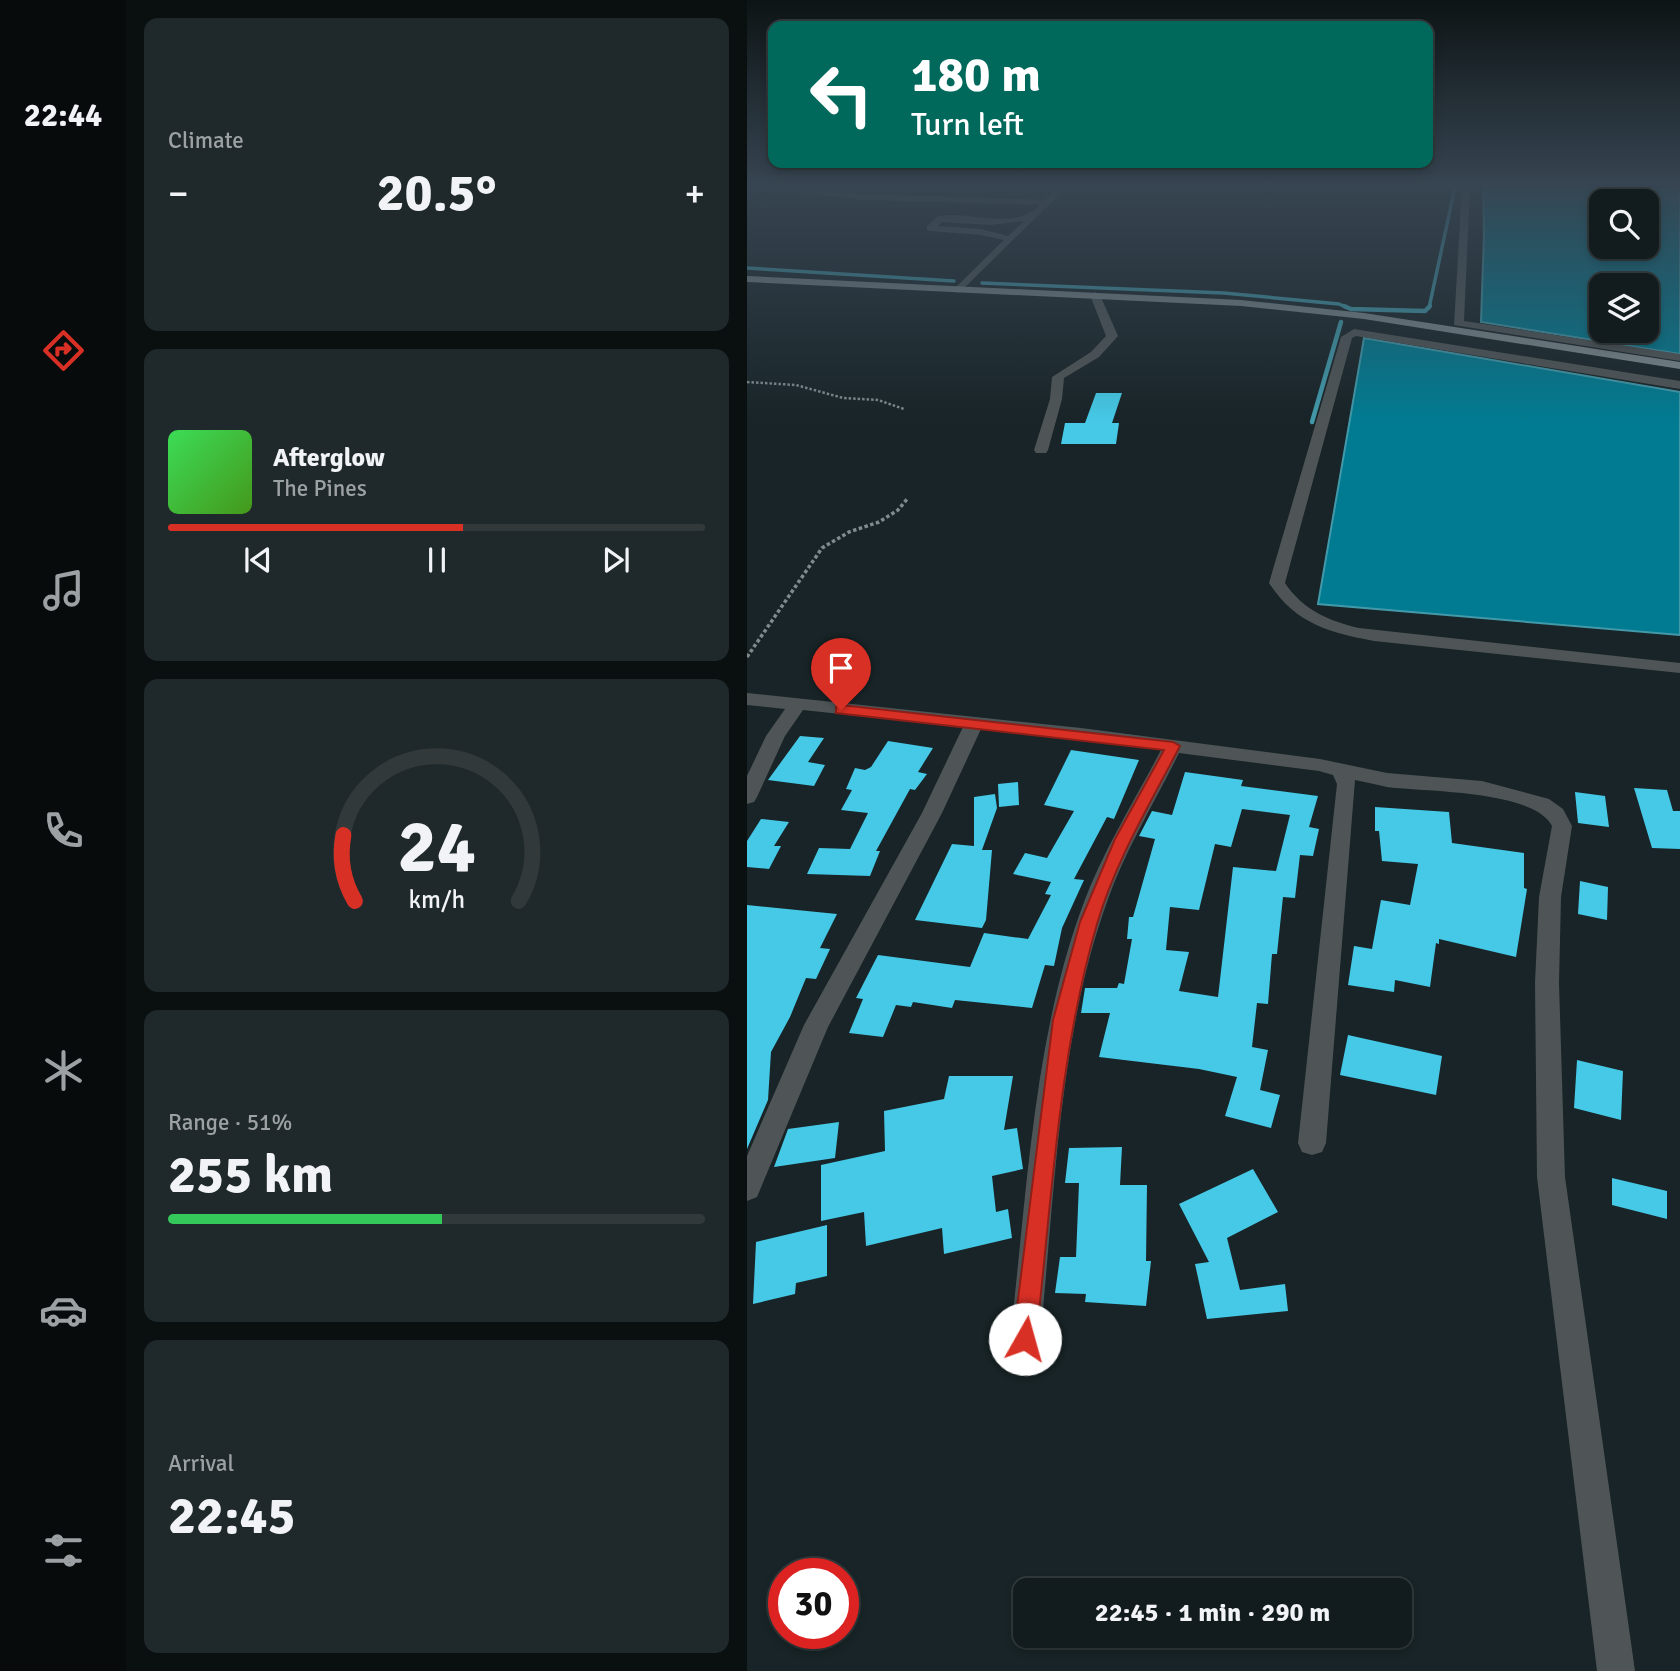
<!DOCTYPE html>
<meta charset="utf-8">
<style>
:root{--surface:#121b1d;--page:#1f282a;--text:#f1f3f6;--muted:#9ca1a4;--line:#31393b;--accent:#d93025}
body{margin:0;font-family:Signika,sans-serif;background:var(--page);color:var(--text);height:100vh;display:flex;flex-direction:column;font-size:26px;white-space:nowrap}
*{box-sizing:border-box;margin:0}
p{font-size:23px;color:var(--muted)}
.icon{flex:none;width:38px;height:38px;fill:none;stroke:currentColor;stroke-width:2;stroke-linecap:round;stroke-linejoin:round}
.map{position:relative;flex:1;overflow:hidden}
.details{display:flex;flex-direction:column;gap:18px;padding:18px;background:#0a0f10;width:621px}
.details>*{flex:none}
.guide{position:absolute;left:21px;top:21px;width:665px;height:147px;border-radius:14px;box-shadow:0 4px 10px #0003,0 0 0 2px var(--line);background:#00695c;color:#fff;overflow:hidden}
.tools{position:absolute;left:842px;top:189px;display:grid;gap:14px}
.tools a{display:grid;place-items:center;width:70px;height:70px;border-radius:14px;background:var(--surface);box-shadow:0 4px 10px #0003,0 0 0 2px var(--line);font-size:35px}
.speed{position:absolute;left:21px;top:1558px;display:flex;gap:14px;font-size:35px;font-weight:700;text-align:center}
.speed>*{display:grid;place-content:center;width:91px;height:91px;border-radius:50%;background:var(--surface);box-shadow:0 4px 10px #0003,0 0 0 2px var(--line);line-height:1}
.speed .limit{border:10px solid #d22;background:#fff;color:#111}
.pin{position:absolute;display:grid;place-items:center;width:60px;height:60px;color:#fff;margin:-72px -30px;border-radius:50% 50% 50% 0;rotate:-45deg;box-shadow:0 0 7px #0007}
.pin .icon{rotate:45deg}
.me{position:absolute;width:77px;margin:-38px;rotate:7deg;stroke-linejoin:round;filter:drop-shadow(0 0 5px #0008)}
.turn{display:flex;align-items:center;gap:24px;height:147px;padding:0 28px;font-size:32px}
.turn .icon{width:91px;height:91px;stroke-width:2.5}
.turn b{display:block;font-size:49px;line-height:60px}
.big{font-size:52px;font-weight:700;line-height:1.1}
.details .widget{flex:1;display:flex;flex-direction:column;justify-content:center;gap:10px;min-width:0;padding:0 24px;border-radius:14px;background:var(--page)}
.details .dial{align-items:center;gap:0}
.dial svg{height:182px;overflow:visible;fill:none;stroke:var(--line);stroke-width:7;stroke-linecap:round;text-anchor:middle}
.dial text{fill:var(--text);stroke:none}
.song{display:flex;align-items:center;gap:21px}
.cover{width:84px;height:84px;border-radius:10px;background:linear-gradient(135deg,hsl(130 70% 55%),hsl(100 70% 35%))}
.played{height:7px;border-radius:4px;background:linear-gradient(90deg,var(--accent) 55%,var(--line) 55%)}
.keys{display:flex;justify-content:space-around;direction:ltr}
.heat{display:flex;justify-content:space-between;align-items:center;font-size:38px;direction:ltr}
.charge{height:10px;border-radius:5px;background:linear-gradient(90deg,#34c759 51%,var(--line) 0)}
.trip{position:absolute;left:266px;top:1578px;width:399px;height:70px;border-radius:14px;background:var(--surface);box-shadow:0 4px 10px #0003,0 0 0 2px var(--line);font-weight:700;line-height:70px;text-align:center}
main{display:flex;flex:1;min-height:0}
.menu{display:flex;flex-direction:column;width:126px;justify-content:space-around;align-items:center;background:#070b0c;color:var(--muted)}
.menu .icon{width:49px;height:49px}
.menu .selected{color:var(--accent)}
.menu b{font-size:32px;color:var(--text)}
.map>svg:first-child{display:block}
.water{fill:#017b91;stroke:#4199a9;stroke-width:2;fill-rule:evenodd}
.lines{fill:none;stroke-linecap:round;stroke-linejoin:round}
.stream-far1{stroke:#4199a9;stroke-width:3.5}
.stream{stroke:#4199a9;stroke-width:4.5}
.building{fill:#45c9e6;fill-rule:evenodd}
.path-far1{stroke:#818a8d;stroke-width:2.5;stroke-dasharray:2.5 2;stroke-linecap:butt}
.path{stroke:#818a8d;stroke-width:3.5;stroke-dasharray:3.5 2.5;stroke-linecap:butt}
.minor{fill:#4f5556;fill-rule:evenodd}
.major{fill:#7b878a;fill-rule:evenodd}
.route{fill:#d93025;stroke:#8d1f18;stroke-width:2}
</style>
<main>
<nav class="menu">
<b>22:44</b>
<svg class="icon selected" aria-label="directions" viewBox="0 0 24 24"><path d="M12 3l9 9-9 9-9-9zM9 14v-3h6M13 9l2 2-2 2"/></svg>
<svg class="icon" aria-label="music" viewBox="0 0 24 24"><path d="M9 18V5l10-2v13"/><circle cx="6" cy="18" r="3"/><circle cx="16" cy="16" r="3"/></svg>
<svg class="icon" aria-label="phone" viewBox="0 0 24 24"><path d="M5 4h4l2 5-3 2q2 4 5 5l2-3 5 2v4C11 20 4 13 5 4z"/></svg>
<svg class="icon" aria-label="climate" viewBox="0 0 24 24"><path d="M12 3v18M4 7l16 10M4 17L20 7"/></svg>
<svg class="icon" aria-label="car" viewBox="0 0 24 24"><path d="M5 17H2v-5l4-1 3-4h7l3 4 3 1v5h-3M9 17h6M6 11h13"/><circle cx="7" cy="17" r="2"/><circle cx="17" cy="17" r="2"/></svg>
<svg class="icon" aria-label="filters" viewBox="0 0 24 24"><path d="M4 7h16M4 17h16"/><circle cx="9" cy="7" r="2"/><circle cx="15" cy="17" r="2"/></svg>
</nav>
<section class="details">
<div class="widget"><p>Climate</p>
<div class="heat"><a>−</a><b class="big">20.5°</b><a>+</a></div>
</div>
<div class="widget">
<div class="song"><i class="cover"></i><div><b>Afterglow</b><p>The Pines</p></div></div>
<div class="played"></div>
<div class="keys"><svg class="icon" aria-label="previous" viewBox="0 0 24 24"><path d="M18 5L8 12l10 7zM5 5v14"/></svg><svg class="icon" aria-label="pause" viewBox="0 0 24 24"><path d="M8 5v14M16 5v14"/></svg><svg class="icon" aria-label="next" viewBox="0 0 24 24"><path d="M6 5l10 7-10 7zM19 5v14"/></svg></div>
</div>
<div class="widget dial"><svg viewBox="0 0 100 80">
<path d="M14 69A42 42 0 1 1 86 69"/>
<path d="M14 69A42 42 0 0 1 9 40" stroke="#d93025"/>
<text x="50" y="56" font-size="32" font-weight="700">24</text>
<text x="50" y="72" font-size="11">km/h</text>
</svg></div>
<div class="widget"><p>Range · 51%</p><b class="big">255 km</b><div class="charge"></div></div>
<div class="widget"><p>Arrival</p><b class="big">22:45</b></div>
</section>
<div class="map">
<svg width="933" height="1671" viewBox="0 0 933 1671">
<rect width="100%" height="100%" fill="#182427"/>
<path class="water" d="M 736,187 L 933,189 L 933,354 L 734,322 L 737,234 ZM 854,201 L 900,201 L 900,247 L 854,247 ZM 854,285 L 900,285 L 900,331 L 854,331 Z
M 617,338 L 933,392 L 933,635 L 571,604 Z"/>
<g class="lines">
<path class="stream-far1" d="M 0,268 L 207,281
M 235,283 L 477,293 L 592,304 L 601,308
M 682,308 L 708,187"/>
<path class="stream" d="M 597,306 L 604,309 L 678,311 L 683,306
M 565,422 L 594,322"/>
</g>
<path class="building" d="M 349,393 L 375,393 L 365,423 L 372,423 L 369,444 L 314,444 L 318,423 L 338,423 Z
M 53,736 L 77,738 L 61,762 L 78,765 L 67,786 L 21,780 Z
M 141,741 L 186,748 L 171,772 L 180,774 L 168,790 L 163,789 L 129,851 L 133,851 L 123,876 L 60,874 L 72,848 L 103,849 L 121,813 L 94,810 L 105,790 L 99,789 L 108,768 L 118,770 L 124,767 Z
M 324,750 L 392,760 L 367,819 L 360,817 L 327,879 L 337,880 L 315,928 L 307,966 L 298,965 L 285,1008 L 208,1000 L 205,1008 L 166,1002 L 164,1007 L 149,1005 L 136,1037 L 102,1033 L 116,999 L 109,998 L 131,955 L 223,967 L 237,933 L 281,939 L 304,895 L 298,894 L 304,882 L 266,874 L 278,853 L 300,858 L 327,811 L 297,805 Z
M 438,772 L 496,780 L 494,786 L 571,796 L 562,827 L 572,829 L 566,856 L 553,855 L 548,898 L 536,897 L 530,954 L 525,954 L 521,1004 L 510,1003 L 505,1047 L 521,1050 L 513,1090 L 533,1095 L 524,1128 L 478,1116 L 490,1077 L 452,1069 L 352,1057 L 363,1013 L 334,1013 L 338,988 L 370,988 L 372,983 L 377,984 L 385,939 L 380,939 L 382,917 L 386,917 L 408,839 L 392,836 L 405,811 L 425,815 ZM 495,809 L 543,815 L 529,871 L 486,867 L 471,997 L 432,991 L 442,952 L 419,950 L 423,907 L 452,910 L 468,844 L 484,847 Z
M 271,782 L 272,805 L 252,807 L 251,784 Z
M 887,788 L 920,790 L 926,811 L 933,811 L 933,849 L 905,848 Z
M 828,792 L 858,796 L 862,827 L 831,823 Z
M 248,794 L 250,808 L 235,850 L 245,850 L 239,920 L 235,928 L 168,920 L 205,844 L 227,846 L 227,797 Z
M 628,807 L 702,812 L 705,843 L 777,853 L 777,888 L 780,889 L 769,957 L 692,939 L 692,944 L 689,943 L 683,987 L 648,980 L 647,992 L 601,985 L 607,946 L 625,949 L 634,900 L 663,905 L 671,864 L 635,861 L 632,831 L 628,831 Z
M 14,819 L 42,822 L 27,846 L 34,846 L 22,869 L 0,867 L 0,841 Z
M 833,881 L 861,887 L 860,920 L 831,914 Z
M 0,905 L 90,914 L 73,948 L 83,949 L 69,979 L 59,978 L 43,1017 L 24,1052 L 21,1100 L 0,1149 Z
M 601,1035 L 695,1056 L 689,1095 L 593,1075 Z
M 830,1060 L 876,1071 L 874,1120 L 827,1108 Z
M 202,1076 L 266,1076 L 257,1130 L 270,1128 L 276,1169 L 245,1176 L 249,1212 L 261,1209 L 265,1238 L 197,1254 L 195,1228 L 119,1246 L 117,1212 L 74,1221 L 74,1165 L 138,1151 L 137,1111 L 197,1099 Z
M 92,1122 L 88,1158 L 27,1167 L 41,1129 Z
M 375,1147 L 373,1185 L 400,1185 L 399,1261 L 404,1261 L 399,1306 L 338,1302 L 339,1294 L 308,1293 L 313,1257 L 329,1257 L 332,1183 L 318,1183 L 322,1148 Z
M 506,1169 L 531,1212 L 480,1238 L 493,1290 L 538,1284 L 541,1311 L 460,1319 L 448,1264 L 462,1262 L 432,1204 Z
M 865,1178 L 920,1191 L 920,1219 L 865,1205 Z
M 80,1225 L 80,1276 L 49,1283 L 48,1294 L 6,1304 L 9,1242 Z"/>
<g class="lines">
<path class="path-far1" d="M 0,382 L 49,385 L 96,398 L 131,400 L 157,409"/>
<path class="path" d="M 0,657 L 75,548 L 102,532 L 132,522 L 151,510 L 161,498"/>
<path class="minor" d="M 311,187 L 320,187 L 212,293 L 207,290 L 208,288 L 257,240 L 234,235 L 183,231 L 180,230 L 180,226 C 184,223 188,217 193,216 C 223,210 265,232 293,205 L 118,200 L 45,191 L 49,189 L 118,194 L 298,200 ZM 277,221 L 261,236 L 234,229 L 191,226 L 195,222 L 244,225 Z
M 715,187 L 723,187 L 717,321 L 933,354 L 933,361 L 707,325 Z
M 914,187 L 933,187 L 933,190 Z
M 348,292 L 353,295 L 371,336 L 352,357 L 317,378 L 315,399 L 301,450 L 299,453 L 289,453 L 287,450 L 303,399 L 305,377 L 344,352 L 359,336 L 343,295 Z
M 607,329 L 933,381 L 933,389 L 609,336 L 605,338 L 538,583 C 556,610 582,621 612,628 L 933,663 L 933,673 L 627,641 C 581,632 549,624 522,583 L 594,337 Z
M 0,693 L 334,728 L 573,759 L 640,773 L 735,781 L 802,799 L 816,809 L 825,826 L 814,897 L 812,983 L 818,1177 L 888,1671 L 850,1671 L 790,1177 L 788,983 L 792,897 L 805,826 C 787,790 678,792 640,787 C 630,785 619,782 608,780 L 579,1143 L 575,1152 L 565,1155 L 555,1152 L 551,1143 L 590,784 L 586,775 L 572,771 L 432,753 C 408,802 378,850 360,902 C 311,1038 308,1196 293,1339 L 289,1350 L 278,1354 L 267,1350 L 263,1339 C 280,1196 286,1037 337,902 C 357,849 388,800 414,750 L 234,729 L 195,813 L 81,1027 L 10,1197 L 0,1201 L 0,1156 L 57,1025 L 175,813 L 216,727 L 56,710 L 38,736 L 10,797 L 7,802 L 0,804 L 0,776 L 19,736 L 38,709 L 0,705 Z"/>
<path class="major" d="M 0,276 L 494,300 L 617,313 L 933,362 L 933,369 L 617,319 L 494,306 L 0,282 Z"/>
</g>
<linearGradient id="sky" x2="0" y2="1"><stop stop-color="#0d1415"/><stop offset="0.44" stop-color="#374552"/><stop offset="1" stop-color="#374552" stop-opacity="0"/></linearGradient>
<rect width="933" height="421" fill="url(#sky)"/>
<path class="route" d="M 94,705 L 426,742 L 433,746 C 403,804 368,862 350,924 C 311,1058 305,1201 289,1339 L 286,1348 L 278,1351 L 269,1348 L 266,1339 L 306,1020 L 333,922 L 368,839 L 417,750 L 89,713 L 89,707 Z"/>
</svg>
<div class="tools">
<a><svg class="icon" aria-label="search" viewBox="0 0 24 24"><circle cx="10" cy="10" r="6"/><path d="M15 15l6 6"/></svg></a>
<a><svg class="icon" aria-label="layers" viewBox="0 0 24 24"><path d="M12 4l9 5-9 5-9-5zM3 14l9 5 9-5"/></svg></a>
</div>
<div class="speed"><div class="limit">30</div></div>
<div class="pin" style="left:94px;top:710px;background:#d93025"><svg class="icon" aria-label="arrive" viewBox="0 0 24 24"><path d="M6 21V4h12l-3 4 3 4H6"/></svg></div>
<svg class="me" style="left:278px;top:1339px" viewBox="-20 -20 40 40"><circle r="19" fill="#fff"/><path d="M0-13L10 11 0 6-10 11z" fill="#d93025"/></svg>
<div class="trip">22:45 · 1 min · 290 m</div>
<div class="guide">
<div class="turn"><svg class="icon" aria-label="left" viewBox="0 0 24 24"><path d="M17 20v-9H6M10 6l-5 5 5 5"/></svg><div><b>180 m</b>Turn left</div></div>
</div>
</div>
</main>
